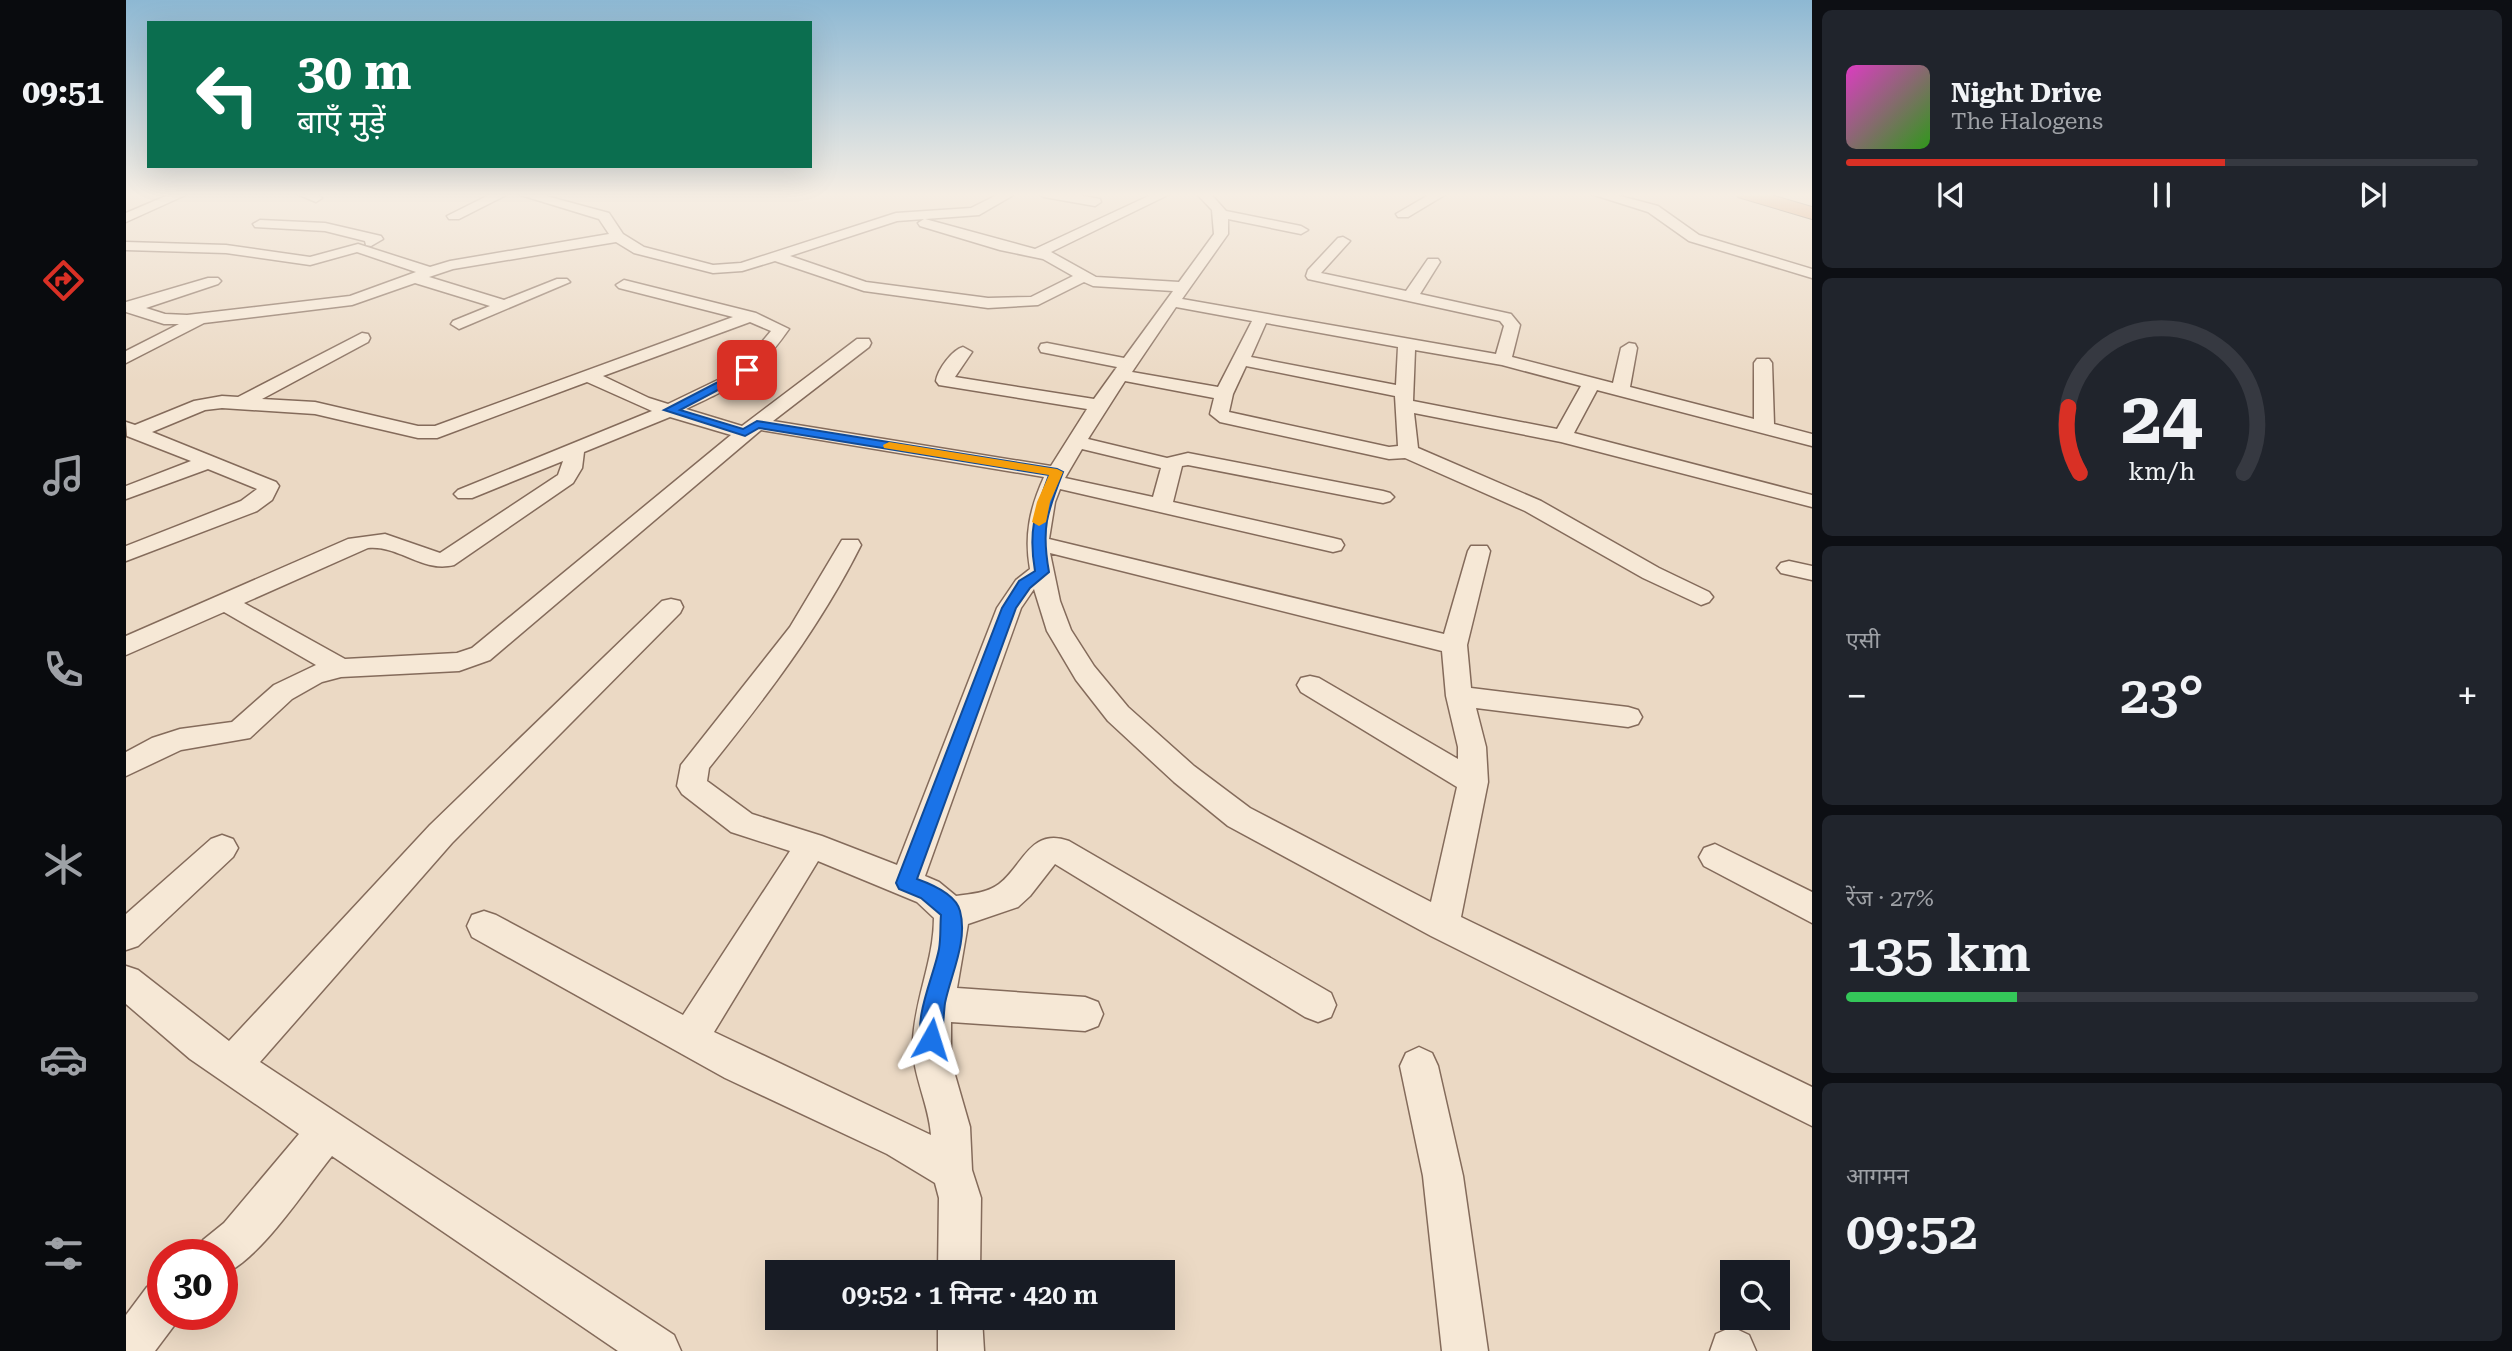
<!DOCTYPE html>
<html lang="hi">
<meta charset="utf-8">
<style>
:root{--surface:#171b24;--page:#20242c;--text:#f1f3f6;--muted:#9ea1a6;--line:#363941;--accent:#d93025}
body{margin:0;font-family:"Roboto Serif","Noto Sans Devanagari",serif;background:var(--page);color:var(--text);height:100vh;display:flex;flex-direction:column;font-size:26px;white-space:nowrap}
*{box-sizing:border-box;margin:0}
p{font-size:23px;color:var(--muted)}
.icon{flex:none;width:38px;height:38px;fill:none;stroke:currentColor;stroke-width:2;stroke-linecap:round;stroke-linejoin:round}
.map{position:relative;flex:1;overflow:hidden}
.panel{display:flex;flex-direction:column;gap:10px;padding:10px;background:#0d0f14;width:700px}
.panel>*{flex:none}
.hud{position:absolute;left:21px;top:21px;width:665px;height:147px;border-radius:0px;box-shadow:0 7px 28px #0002;background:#0b6e4f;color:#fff;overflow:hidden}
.controls{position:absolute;left:1594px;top:1260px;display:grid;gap:14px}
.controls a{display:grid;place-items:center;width:70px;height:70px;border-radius:0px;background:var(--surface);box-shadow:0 7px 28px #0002;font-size:35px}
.speed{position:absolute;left:21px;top:1239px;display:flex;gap:14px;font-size:35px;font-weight:700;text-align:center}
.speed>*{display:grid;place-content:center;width:91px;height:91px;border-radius:50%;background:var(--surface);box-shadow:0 7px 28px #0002;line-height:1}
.speed .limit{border:10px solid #d22;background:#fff;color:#111}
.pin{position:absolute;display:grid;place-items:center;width:60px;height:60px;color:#fff;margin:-30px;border-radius:14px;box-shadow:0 4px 10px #0006}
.me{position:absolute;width:77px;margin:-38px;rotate:6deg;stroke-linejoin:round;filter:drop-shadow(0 0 5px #0008)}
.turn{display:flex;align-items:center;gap:24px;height:147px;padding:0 35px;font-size:32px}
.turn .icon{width:91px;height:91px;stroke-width:2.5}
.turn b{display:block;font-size:49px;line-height:60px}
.big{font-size:52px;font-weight:600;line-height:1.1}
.panel .tile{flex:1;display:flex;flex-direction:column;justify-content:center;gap:10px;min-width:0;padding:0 24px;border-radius:10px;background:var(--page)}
.panel .dial{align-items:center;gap:0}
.dial svg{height:182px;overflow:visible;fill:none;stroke:var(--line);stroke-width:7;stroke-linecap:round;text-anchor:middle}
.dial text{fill:var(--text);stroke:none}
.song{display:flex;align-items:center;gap:21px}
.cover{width:84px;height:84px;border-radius:10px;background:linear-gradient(135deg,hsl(310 70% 55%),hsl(110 70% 35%))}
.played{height:7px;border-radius:4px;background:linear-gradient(90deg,var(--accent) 60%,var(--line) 60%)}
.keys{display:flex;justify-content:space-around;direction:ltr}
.heat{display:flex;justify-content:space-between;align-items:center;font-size:38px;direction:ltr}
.charge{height:10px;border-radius:5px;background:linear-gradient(90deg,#34c759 27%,var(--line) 0)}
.trip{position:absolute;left:639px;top:1260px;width:410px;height:70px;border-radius:0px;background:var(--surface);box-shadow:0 7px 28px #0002;font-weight:600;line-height:70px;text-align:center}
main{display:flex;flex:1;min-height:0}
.tabs{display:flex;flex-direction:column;width:126px;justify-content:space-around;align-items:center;background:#090b0e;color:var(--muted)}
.tabs .icon{width:49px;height:49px}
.tabs .on{color:var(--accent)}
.tabs b{font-size:32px;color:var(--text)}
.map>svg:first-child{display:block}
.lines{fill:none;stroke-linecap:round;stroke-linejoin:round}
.minor-casing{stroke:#846b5b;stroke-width:3}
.highway-casing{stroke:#523b2f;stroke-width:2}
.minor{fill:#f6e8d6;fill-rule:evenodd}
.highway{fill:#d58d5a;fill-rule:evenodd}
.route{fill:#1a73e8;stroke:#114b97;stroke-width:2}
.slow{fill:#f59e0b}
</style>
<main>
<nav class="tabs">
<b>09:51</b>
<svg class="icon on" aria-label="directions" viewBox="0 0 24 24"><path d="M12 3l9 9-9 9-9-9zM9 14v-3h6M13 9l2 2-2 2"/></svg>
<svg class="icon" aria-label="music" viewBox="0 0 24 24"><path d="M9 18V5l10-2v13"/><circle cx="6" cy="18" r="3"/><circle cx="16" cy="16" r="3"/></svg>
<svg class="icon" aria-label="phone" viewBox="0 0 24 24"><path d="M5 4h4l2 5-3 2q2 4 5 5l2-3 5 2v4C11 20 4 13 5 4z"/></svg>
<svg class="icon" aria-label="climate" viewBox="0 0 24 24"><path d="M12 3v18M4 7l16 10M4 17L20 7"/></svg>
<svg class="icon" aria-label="car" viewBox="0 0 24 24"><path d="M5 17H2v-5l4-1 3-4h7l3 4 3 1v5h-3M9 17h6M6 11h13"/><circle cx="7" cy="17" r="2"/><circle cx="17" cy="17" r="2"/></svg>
<svg class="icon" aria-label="filters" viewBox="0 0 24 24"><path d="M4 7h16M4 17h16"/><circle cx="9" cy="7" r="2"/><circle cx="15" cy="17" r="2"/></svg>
</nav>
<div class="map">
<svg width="1686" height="1351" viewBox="0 0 1686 1351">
<rect width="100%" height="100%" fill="#ebd9c4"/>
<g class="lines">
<g class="minor-casing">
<path id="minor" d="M 47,193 L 64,193 L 0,222 L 0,213 Z
M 169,193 L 188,193 L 196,198 L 190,202 Z
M 367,193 L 384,193 L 333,219 L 323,219 L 321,216 Z
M 388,193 L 409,193 L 483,213 L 497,234 L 518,247 L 587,265 L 615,263 L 770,213 L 845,208 L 875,193 L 891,193 L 853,215 L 799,219 L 909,249 L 1029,193 L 1046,193 L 925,252 L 970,277 L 1053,282 L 1088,234 L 1086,210 L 1070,193 L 1084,193 L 1100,211 L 1175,226 L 1182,230 L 1175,234 L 1102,219 L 1102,234 L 1056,299 L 1370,354 L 1378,326 L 1374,321 L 1182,279 L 1180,276 L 1182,270 L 1212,238 L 1217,237 L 1224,241 L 1195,273 L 1280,291 L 1302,259 L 1312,259 L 1314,262 L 1294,294 L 1385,314 L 1394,325 L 1386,357 L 1487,383 L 1495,348 L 1503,343 L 1509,344 L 1511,348 L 1504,387 L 1628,419 L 1628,363 L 1631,359 L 1643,359 L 1646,363 L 1648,424 L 1686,434 L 1686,446 L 1471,390 L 1448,433 L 1686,495 L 1686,507 L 1435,442 L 1288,413 L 1292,448 L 1415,501 L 1533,568 L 1583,592 L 1587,597 L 1583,602 L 1575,605 L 1517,578 L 1399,511 L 1279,458 L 1263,459 L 1094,422 L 1084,414 L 1088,398 L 999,381 L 962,439 L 1041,458 L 1062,453 L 1257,491 L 1264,493 L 1268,497 L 1264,501 L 1257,503 L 1062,465 L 1056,466 L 1047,502 L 1207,538 L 1215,540 L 1218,545 L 1215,550 L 1207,552 L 934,489 L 929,502 L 923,539 L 1318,634 L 1342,551 L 1345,546 L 1361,546 L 1364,551 L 1341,645 L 1345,688 L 1502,707 L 1512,710 L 1516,717 L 1512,724 L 1502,727 L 1350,708 L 1360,747 L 1362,782 L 1335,917 L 1686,1087 L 1686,1126 L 1305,936 L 1102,826 L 1048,782 L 982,721 L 950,680 L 921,631 L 908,589 L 895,608 L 799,876 L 813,882 L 830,896 C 845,894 861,893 873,884 C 897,866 904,827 943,841 L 1205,993 L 1210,1005 L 1205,1017 L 1192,1022 L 1179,1017 L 929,864 L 904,896 L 892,907 L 842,924 L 831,988 L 959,997 L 972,1002 L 977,1014 L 972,1026 L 959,1031 L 825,1022 L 825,1061 L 844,1127 L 846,1170 L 855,1198 L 854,1272 L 812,1272 L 813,1198 L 809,1183 L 761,1154 L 599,1078 L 346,937 L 341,926 L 346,915 L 358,911 L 370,915 L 557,1015 L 664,851 L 605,832 L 556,794 L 551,786 L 555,765 L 664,627 L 716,540 L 732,540 L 735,545 C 694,627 640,697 583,768 L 581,781 L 626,814 L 696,836 L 771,865 L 871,608 L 890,580 L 904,569 C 898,535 904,508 918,477 L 635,430 L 364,660 L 333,671 L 215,677 L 196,682 L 166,699 L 124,738 L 55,750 L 0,776 L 0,752 L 26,738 L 54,729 L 106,722 L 148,685 L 190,665 L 98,612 L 0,655 L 0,636 L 222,539 L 259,534 L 314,553 L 432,475 L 437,461 L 346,498 L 332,498 L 328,494 L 332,490 L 526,411 L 461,382 L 311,438 L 292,438 L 189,414 L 96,408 L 79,410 L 26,432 L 150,482 L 153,486 L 146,500 L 131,511 L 0,561 L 0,546 L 115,501 L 131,489 L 82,469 L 0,499 L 0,486 L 65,461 L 1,436 L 0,422 L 9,425 L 68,401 L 96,396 L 112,397 L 236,333 L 242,334 L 244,338 L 242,342 L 136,399 L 189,402 L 292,426 L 309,426 L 607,317 L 493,288 L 490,285 L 498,280 L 630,313 L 663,329 C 630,376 611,385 560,409 L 616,426 L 731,339 L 743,339 L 745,343 L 743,347 L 647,421 L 925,466 L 961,409 L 813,385 L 810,381 C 812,369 826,350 837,347 L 846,352 L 829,377 L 968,399 L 991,367 L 915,352 L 913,348 L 915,344 L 921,343 L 998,358 L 1047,291 L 967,286 L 958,282 L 912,305 L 862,308 L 738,291 L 649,261 L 616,271 L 587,273 L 508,253 L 490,242 L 327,269 L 303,277 L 378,300 L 431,279 L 441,279 L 444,282 L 333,329 L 325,324 L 327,321 L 364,306 L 289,283 L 226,305 L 78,323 L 0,363 L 0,351 L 53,324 L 38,324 L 0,312 L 0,302 L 82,278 L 92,278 L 95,281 L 92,284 L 20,308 L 39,314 L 61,315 L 224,296 L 290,272 L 231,252 L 184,265 L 100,253 L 0,250 L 0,242 L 100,245 L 184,257 L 232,244 L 304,267 L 324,261 L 483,234 L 473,219 ZM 798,219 L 792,223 L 794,226 L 874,250 L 917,259 L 947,276 L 905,297 L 862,298 L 740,282 L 664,256 L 771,221 ZM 1050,307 L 1126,321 L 1092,387 L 1006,372 ZM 624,322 L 645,331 L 620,361 L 598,377 L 542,404 L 523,398 L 477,376 ZM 1140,323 L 1272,347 L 1270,385 L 1125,357 ZM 1289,350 L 1376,365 L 1455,386 L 1431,429 L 1287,401 ZM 1120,366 L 1269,396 L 1272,446 L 1263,447 L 1103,412 L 1107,394 ZM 544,417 L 605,435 L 346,648 L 331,653 L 219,659 L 118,603 L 242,548 C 273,545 296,573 328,565 L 447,483 L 456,468 L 458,452 ZM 956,449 L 1035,468 L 1027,497 L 939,478 ZM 924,553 L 1316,651 L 1320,696 L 1332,747 L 1332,759 L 1193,678 L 1184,676 L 1175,678 L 1171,685 L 1175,692 L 1331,787 L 1305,902 L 1124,808 L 1068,766 L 1002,707 L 968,666 L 945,630 L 934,601 ZM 692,861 L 791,902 L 808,918 C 808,960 789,998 787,1040 C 785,1073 803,1103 805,1135 L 588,1032 Z
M 912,193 L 941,193 L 974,199 L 975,202 L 969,206 L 918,197 Z
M 1306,193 L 1322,193 L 1282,217 L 1272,217 L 1270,214 Z
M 1462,193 L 1483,193 L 1532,206 L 1573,235 L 1686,269 L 1686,278 L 1563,241 L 1522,212 Z
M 134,220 L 199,223 L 255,236 L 257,239 L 245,246 L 240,245 L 239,241 L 199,231 L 129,227 L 127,224 Z
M 1663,561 L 1686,566 L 1686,580 L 1655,573 L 1651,568 L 1655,563 Z
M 545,599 L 554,601 L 557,607 L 554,613 L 326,843 L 134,1062 L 548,1335 L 555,1351 L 492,1351 L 206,1156 C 179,1189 135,1259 96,1275 L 96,1255 L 71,1255 L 77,1240 L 98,1223 L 173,1134 L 64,1059 L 0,1004 L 0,966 L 12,970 L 103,1041 L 304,825 L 536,601 Z
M 96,835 L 107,839 L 112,848 L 107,857 L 12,946 L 0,950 L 0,914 L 85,839 Z
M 1589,844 L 1686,892 L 1686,923 L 1578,866 L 1573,857 L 1578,848 Z
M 1293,1047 L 1306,1053 L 1312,1066 L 1337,1176 L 1362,1351 L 1316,1351 L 1297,1176 L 1274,1066 L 1280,1053 Z
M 37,1281 L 37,1314 L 54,1314 L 53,1319 L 29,1351 L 0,1351 L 0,1315 L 21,1287 Z
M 812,1318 L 856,1318 L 858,1351 L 812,1351 Z
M 1606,1327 L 1623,1335 L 1630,1351 L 1584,1351 L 1590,1334 Z"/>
</g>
<g class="highway-casing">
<path id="highway" d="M 1609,193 L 1638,193 L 1686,207 L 1686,219 L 1612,197 Z"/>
</g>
<use href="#minor" class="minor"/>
<use href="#highway" class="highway"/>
</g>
<linearGradient id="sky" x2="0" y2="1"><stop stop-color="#8db8d3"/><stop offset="0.51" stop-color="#f6eee4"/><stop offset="1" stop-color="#f6eee4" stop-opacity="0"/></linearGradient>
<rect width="1686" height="382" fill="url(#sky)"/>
<path class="route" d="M 621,367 L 626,370 L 624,373 L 554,410 L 617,429 L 631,421 L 931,469 L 937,472 C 921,513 915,528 923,572 L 904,588 L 890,608 L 791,879 C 805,884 830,895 834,911 C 842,941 825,974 819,1003 C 817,1018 818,1033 812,1047 L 805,1050 L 797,1047 C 786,1020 808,976 813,949 C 815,938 814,926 815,915 L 795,898 L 773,889 L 770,883 L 876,608 L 893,581 L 909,571 C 902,531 909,512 923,475 L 633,428 L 619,436 L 538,410 Z"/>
<path class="slow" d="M 763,442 L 931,469 L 937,472 L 924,502 L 920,522 L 913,526 L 906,522 L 911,502 L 923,475 L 758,448 L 757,445 Z"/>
</svg>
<div class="controls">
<a><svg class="icon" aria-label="search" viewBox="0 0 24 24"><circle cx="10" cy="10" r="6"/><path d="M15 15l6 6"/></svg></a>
</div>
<div class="speed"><div class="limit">30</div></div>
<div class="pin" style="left:621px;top:370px;background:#d93025"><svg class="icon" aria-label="arrive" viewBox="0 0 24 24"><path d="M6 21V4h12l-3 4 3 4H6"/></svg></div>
<svg class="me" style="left:805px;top:1039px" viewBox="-20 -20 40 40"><path d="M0-17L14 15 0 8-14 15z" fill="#1a73e8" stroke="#fff" stroke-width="4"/></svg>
<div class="trip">09:52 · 1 मिनट · 420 m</div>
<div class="hud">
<div class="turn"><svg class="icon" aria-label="left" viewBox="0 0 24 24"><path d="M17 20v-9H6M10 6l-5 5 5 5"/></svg><div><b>30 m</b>बाएँ मुड़ें</div></div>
</div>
</div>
<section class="panel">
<div class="tile">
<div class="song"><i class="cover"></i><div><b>Night Drive</b><p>The Halogens</p></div></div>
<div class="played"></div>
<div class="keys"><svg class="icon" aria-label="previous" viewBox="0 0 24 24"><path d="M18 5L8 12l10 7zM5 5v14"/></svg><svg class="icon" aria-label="pause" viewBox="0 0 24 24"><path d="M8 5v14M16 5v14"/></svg><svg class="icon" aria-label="next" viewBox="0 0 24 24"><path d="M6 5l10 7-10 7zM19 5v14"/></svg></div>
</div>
<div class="tile dial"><svg viewBox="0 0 100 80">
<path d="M14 69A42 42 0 1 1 86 69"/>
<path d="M14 69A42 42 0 0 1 9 40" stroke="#d93025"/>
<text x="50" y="56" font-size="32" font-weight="700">24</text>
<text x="50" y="72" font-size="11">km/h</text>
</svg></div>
<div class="tile"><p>एसी</p>
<div class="heat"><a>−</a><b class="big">23°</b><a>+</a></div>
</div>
<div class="tile"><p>रेंज · 27%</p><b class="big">135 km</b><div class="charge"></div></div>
<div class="tile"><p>आगमन</p><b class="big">09:52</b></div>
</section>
</main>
